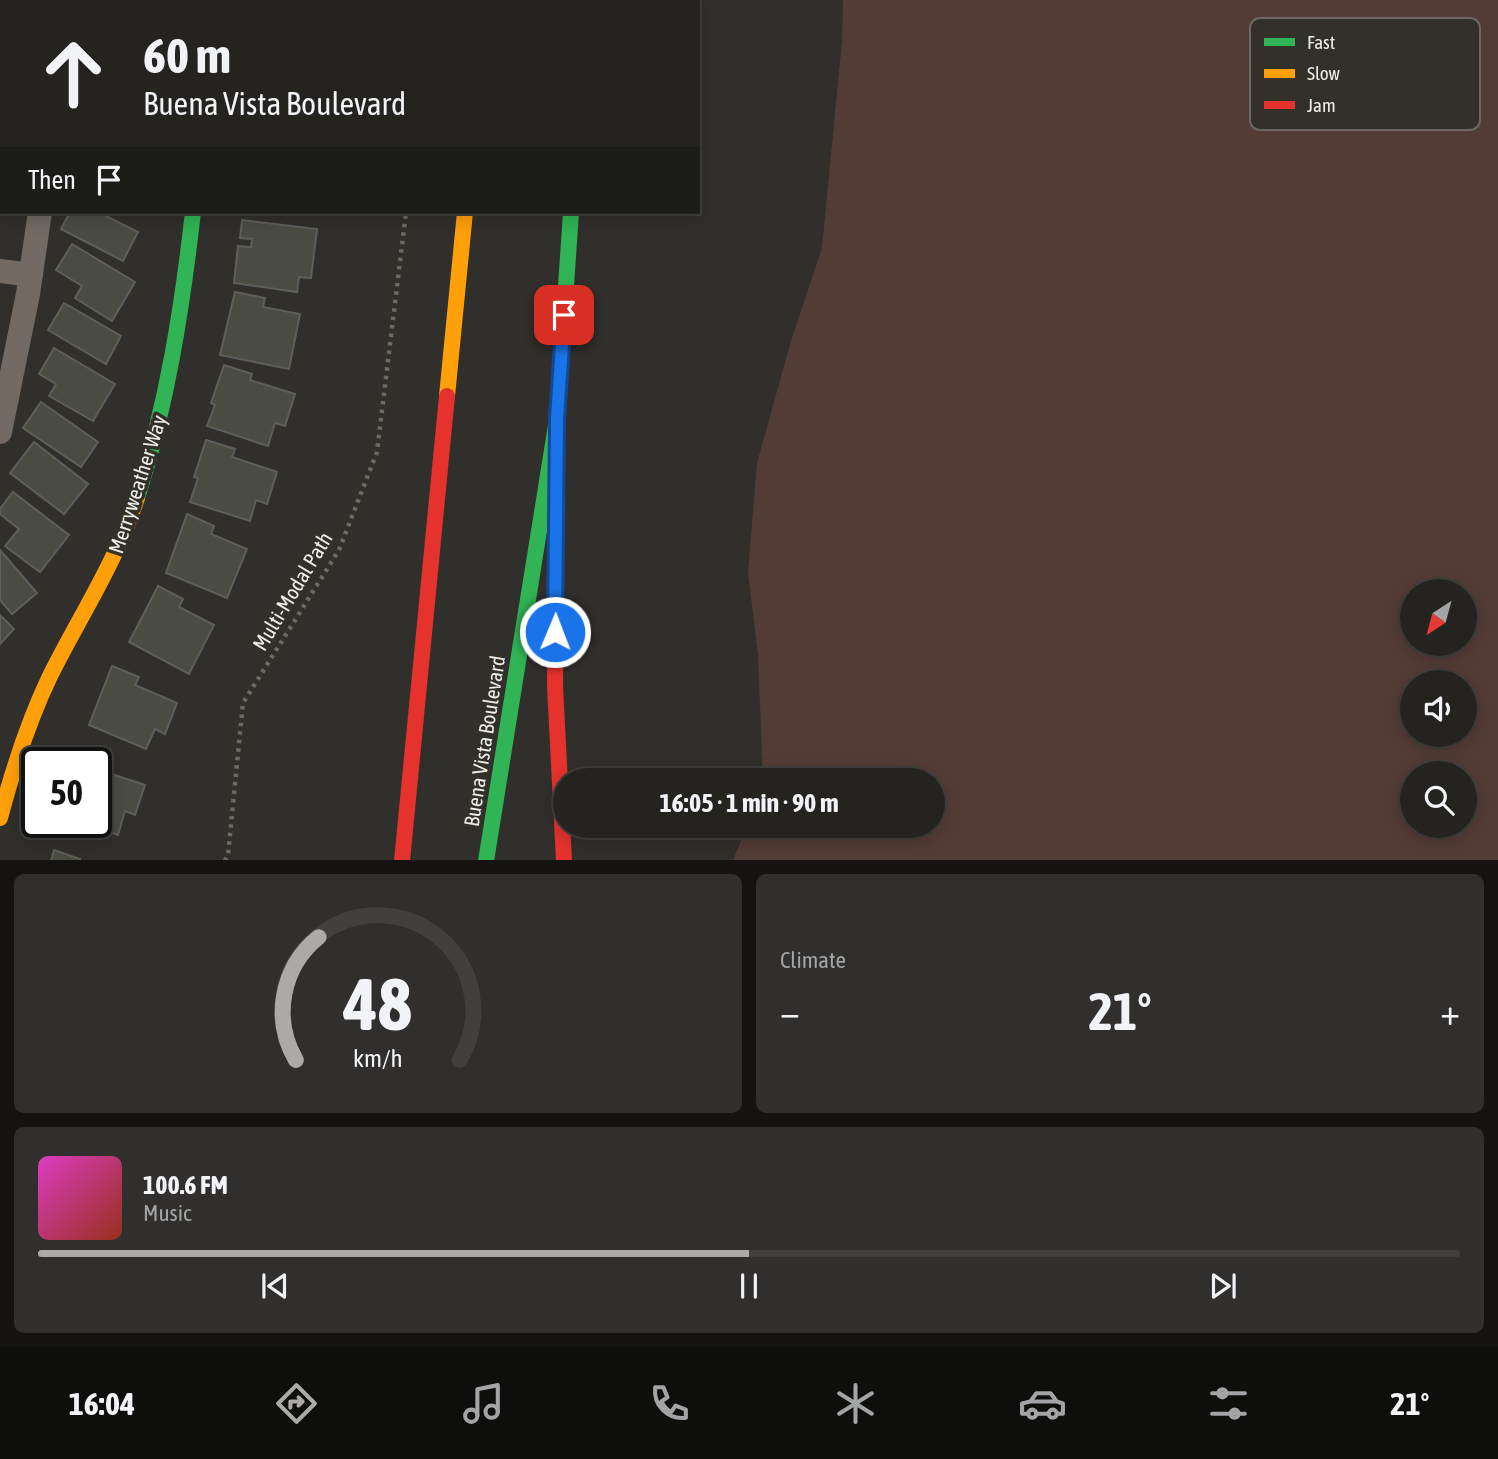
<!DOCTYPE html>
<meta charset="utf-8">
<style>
:root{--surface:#242320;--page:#302f2d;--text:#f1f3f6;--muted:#a3a4a5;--line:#41403e;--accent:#acaaa6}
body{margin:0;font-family:"Asap Condensed",sans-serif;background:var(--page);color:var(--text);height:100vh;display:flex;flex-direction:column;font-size:26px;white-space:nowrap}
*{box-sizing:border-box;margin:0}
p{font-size:23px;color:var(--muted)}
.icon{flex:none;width:38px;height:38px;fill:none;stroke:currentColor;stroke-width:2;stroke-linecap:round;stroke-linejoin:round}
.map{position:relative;height:860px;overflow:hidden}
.side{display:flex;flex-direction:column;gap:14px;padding:14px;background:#141312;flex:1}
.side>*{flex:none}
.guide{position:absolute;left:0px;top:0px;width:700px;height:214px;box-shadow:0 4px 18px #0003,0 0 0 2px var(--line);background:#242320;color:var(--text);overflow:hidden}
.needle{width:46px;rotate:216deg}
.controls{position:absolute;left:1400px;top:579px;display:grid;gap:14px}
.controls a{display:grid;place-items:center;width:77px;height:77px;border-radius:50%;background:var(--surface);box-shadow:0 4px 18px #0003,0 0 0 2px var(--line);font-size:35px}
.speed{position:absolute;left:21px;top:747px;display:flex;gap:14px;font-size:35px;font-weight:700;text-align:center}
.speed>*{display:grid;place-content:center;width:91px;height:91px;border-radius:50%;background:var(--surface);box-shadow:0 4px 18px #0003,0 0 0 2px var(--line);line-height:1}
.speed .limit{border:4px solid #111;border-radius:10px;background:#fff;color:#111}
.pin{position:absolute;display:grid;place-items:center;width:60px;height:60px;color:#fff;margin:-30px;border-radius:14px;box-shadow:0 4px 10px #0006}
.me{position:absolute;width:77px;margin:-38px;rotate:1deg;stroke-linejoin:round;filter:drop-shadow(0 0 5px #0008)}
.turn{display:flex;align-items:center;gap:24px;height:147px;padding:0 28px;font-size:32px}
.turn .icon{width:91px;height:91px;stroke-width:2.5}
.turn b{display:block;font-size:49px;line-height:60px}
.then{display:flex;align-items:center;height:66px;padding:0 28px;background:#0003;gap:14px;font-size:26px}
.big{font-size:52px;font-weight:700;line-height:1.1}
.side .card{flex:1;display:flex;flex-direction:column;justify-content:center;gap:10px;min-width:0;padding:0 24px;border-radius:10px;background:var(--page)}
.side .dial{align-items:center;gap:0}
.dial svg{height:182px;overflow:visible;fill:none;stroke:var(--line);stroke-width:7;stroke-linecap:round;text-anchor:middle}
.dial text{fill:var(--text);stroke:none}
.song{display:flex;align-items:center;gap:21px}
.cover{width:84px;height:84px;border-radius:10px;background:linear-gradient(135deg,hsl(310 70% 55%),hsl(10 70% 35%))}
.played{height:7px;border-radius:4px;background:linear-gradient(90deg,var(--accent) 50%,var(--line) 50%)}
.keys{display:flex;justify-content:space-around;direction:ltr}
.heat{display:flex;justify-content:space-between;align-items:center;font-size:38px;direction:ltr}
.side .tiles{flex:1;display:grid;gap:14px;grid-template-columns:1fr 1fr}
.card:last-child{grid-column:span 2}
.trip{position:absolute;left:553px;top:768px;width:392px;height:70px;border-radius:35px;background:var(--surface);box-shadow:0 4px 18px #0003,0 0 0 2px var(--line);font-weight:700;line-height:70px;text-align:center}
.menu{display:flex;height:112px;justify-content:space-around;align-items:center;background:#0e0e0d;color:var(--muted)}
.menu .icon{width:49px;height:49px}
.menu .active{color:var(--accent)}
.menu b{font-size:32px;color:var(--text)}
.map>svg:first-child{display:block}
.green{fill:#543c36;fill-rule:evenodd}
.building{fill:#4a4c44;stroke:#5e5e5b;stroke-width:2}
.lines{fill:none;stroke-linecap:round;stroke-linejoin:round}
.path{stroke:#6d6862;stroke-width:4.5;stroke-dasharray:3.5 5;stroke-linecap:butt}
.street{stroke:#726a63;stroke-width:24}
.fast{stroke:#30b455;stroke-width:16}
.slow{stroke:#ff9f0a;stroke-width:16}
.jam{stroke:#e5322d;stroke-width:16}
.route-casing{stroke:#114b97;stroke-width:18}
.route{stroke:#1a73e8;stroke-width:12}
.labels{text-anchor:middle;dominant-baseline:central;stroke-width:7;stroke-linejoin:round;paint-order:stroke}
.street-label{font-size:21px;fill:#eeede8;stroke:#323029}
.key{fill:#323029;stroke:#6a6962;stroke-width:2}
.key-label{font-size:19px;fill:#eeede8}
</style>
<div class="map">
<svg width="1498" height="861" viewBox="0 0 1498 861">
<rect width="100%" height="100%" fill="#302f2b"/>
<path class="green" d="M 843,0 L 1498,0 L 1498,860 L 733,860 L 747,826 L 933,826 L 933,780 L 763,780 L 758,655 L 748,572 L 757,463 L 791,341 L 822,248 L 842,41 ZM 1412,592 L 1465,592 L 1465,644 L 1412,644 ZM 1412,682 L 1465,682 L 1465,735 L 1412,735 ZM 1412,774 L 1465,774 L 1465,826 L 1412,826 Z"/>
<path class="building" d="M 73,0 L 147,0 L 148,2 L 73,2 Z
M 70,212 L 98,212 L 138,232 L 123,261 L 61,229 Z
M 242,220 L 317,229 L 311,278 L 299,277 L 297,292 L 234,283 L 238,246 L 251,247 L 252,239 L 240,238 Z
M 72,244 L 135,282 L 112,321 L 75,298 L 82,286 L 56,270 Z
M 235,292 L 265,298 L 263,307 L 300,314 L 289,369 L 220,355 Z
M 64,303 L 121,336 L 106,364 L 48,330 Z
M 54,348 L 115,384 L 93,421 L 49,396 L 56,384 L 39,374 Z
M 224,365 L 252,374 L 250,380 L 295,394 L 285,426 L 275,423 L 268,446 L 207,426 L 215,405 L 211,403 Z
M 41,402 L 98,442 L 81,467 L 23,428 Z
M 206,440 L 235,449 L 232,457 L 277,472 L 267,504 L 256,500 L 250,521 L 190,502 L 198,478 L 194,477 Z
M 34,442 L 88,484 L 64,514 L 10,473 Z
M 13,492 L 69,535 L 40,572 L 5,546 L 19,529 L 0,514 L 0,509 Z
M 187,514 L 214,526 L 211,534 L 247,549 L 227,598 L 166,573 Z
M 0,550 L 37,593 L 12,614 L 0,600 Z
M 158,586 L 183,599 L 179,607 L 214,625 L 189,674 L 129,642 Z
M 0,615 L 14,629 L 0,644 Z
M 112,666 L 139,677 L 135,685 L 177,703 L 165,734 L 155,729 L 146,749 L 89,725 Z
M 74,755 L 101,764 L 99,770 L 145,785 L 135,815 L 125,811 L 118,835 L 80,822 L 96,822 L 96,763 L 72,763 Z
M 54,850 L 80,859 L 79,861 L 51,861 Z"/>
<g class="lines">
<path class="path" d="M 432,2 L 432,0
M 225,861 L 228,855 L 243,703 L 339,550 L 377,452 L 406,212"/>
<path class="street" d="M 48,0 L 48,2
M 202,0 L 202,2
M 0,26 L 2,26
M 0,271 L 31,275
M 0,432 L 28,294 L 40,212"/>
<path class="fast" d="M 137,498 C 167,405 182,309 193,212
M 486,861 L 557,419 L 571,212"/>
<path class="slow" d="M 484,2 L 485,0
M 447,396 L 465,212
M 0,818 C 13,769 28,722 50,676 C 80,616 116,562 137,498"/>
<path class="jam" d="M 571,0 L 571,2
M 556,535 L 555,686 L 564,861
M 402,861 L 447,396"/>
</g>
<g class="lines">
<g class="route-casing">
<path id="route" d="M 555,632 L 557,419 L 564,315"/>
</g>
<use href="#route" class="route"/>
</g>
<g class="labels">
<g class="street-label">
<text transform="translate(137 484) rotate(-72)">Merryweather Way</text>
<text transform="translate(292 591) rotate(-59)">Multi-Modal Path</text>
<text transform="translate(484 741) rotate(-81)">Buena Vista Boulevard</text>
</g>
</g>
<rect x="1250" y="18" width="230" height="112" rx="10" class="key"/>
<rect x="1264" y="38" width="31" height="8" fill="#30b455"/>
<rect x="1264" y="69" width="31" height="9" fill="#ff9f0a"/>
<rect x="1264" y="101" width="31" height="8" fill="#e5322d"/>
<g class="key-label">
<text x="1307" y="49">Fast</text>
<text x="1307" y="80">Slow</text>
<text x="1307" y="112">Jam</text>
</g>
</svg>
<div class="controls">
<a><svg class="needle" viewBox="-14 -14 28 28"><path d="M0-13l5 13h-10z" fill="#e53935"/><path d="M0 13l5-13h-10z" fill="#a3a4a5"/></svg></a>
<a><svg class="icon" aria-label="sound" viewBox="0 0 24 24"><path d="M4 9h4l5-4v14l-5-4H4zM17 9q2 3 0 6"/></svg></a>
<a><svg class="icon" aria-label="search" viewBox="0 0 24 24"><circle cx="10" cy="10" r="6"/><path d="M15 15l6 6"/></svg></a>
</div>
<div class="speed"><div class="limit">50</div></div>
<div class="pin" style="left:564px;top:315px;background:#d93025"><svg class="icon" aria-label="arrive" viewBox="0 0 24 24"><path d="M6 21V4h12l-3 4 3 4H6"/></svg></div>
<svg class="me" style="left:555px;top:632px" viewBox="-20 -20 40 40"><circle r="17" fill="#1a73e8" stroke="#fff" stroke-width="3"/><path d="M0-11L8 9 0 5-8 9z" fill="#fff"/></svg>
<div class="trip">16:05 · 1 min · 90 m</div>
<div class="guide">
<div class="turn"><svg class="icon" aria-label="ahead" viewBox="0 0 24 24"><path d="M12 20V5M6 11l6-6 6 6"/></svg><div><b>60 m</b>Buena Vista Boulevard</div></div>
<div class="then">Then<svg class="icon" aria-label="arrive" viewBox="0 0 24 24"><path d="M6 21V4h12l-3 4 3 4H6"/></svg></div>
</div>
</div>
<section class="side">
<div class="tiles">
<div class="card dial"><svg viewBox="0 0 100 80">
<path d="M14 69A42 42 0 1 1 86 69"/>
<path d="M14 69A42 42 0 0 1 24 15" stroke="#acaaa6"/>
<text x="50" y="56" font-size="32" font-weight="700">48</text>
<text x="50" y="72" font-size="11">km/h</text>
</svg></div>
<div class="card"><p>Climate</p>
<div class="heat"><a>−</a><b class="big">21°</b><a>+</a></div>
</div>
<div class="card">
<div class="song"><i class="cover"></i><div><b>100.6 FM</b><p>Music</p></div></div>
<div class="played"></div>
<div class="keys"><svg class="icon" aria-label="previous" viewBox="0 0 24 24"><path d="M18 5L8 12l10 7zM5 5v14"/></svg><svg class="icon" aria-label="pause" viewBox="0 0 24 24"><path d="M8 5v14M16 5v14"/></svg><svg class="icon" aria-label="next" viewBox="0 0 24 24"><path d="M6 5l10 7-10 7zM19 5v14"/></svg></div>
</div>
</div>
</section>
<nav class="menu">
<b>16:04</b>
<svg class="icon active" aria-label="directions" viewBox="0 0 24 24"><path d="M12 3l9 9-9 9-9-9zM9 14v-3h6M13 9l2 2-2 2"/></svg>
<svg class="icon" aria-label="music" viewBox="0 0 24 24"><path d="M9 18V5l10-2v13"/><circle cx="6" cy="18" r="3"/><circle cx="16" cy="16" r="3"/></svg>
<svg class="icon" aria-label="phone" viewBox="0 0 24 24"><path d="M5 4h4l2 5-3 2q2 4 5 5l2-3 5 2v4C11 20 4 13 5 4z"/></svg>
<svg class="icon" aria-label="climate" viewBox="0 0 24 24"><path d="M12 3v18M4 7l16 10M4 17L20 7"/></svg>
<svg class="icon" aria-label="car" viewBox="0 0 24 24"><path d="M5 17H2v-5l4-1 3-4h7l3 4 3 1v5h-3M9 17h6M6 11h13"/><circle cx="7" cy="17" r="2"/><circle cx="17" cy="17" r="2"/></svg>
<svg class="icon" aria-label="filters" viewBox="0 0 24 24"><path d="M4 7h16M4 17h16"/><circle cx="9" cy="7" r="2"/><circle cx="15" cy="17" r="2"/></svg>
<b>21°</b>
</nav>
